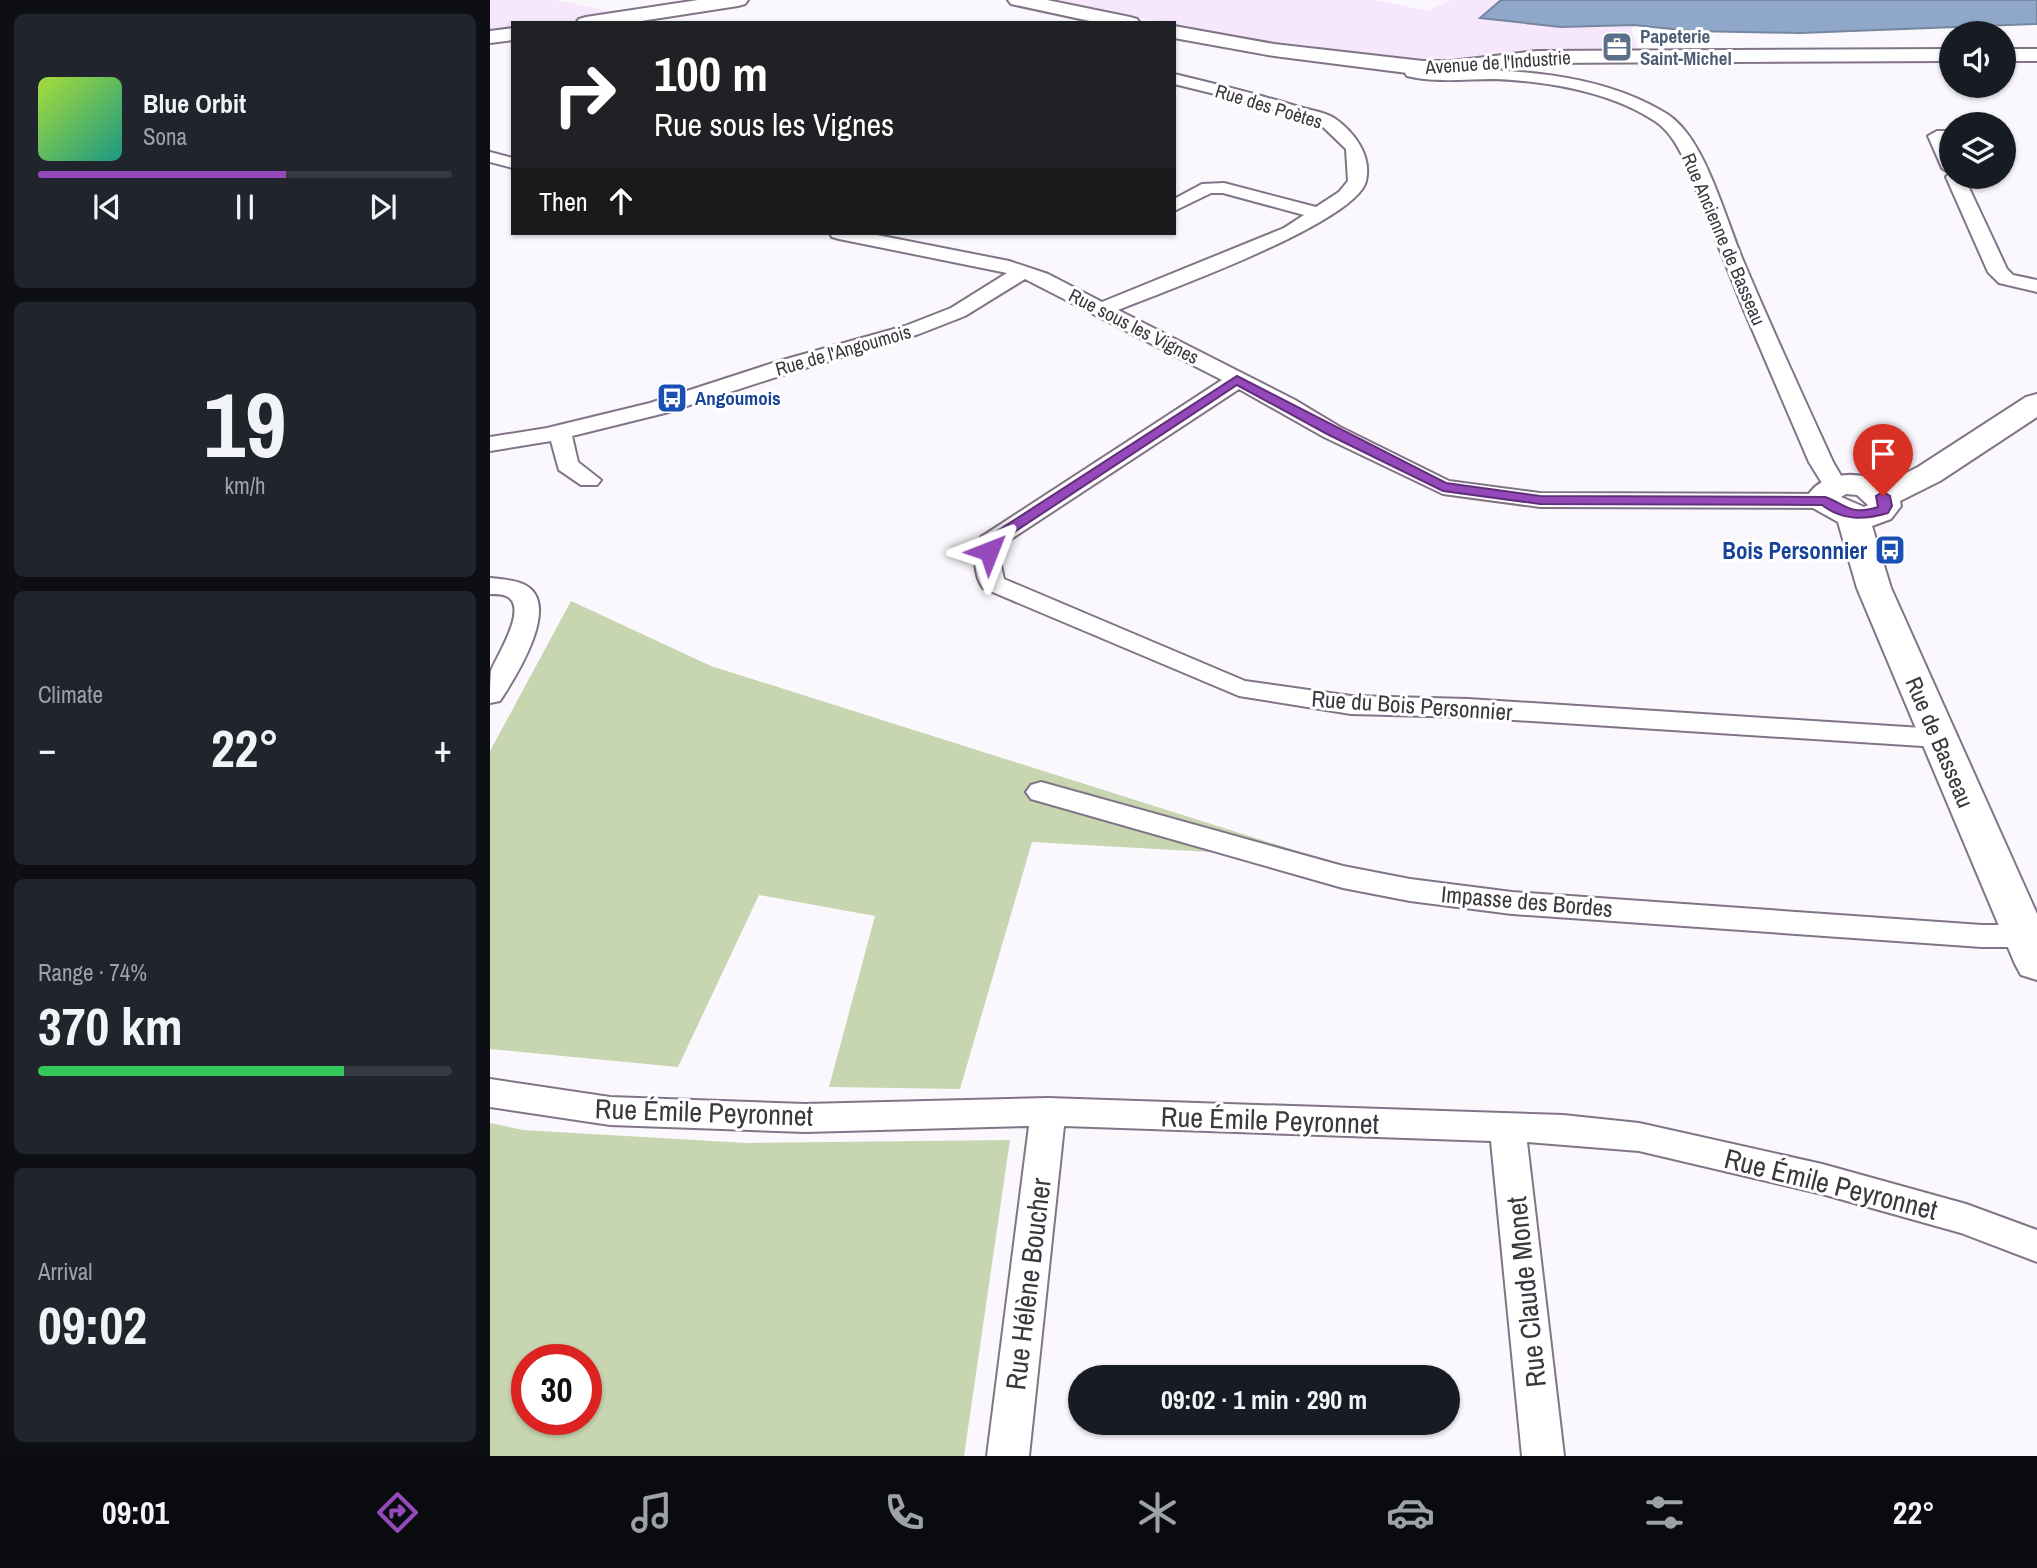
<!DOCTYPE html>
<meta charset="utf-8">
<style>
:root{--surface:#171b24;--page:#20242c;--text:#f1f3f6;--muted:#9ea1a6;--line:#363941;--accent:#9549bb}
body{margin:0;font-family:"Archivo Narrow",sans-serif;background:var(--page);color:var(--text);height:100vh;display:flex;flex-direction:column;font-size:26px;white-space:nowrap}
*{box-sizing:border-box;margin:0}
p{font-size:23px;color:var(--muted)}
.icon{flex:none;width:38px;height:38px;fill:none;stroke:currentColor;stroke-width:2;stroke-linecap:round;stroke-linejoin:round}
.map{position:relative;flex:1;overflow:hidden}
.panel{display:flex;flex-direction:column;gap:14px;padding:14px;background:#0d0f14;width:490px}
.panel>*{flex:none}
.hud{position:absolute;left:21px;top:21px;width:665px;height:214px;border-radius:0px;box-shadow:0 2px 5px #0004;background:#202124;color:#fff;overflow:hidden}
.buttons{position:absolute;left:1449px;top:21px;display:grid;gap:14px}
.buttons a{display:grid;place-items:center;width:77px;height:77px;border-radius:50%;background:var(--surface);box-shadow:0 2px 5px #0004;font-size:35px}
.speed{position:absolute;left:21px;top:1344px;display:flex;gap:14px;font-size:35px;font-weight:700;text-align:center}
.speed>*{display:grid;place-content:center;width:91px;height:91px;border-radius:50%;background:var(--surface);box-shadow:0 2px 5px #0004;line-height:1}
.speed .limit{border:10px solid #d22;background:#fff;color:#111}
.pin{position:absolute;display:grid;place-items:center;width:60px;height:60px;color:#fff;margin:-72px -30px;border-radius:50% 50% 50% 0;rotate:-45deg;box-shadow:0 0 7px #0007}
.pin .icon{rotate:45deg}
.me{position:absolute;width:77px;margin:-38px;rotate:45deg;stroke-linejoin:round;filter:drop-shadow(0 0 5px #0008)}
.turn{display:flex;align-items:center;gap:24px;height:147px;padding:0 28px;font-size:32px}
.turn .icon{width:91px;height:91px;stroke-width:2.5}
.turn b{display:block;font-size:49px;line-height:60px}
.then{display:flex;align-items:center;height:66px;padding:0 28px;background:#0003;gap:14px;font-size:26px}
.big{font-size:52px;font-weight:700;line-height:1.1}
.panel .card{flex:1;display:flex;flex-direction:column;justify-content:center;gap:10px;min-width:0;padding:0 24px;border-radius:10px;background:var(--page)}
.panel .dial{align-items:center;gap:0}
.dial b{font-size:91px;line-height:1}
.song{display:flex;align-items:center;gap:21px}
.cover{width:84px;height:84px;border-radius:10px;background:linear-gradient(135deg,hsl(80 70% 55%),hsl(170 70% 35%))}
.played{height:7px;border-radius:4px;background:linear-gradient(90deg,var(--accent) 60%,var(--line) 60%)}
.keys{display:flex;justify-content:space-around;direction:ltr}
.heat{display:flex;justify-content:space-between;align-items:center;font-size:38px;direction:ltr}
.charge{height:10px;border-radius:5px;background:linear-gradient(90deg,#34c759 74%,var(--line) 0)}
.trip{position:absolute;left:578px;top:1365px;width:392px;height:70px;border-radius:35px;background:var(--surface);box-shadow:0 2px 5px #0004;font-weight:700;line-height:70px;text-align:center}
.menu{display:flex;height:112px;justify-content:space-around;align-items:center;background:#090b0e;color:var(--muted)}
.menu .icon{width:49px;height:49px}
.menu .selected{color:var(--accent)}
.menu b{font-size:32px;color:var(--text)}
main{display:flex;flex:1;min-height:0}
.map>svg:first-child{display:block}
.built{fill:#f6e7fd}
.green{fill:#c7d5b1;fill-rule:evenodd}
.water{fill:#8fa8c9;stroke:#76869f;stroke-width:2}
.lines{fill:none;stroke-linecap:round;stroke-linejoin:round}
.street-casing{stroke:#817487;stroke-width:4}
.secondary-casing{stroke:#817487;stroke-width:4}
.street{fill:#fff;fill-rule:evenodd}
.secondary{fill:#fff;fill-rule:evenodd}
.route{fill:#9549bb;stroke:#612f7a;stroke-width:2}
.labels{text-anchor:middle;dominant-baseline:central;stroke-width:6;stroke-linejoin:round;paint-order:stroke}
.far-service-label{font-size:19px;font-weight:bold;fill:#4e5e75;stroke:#fff;text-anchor:start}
.far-street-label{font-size:19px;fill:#3c363e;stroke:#fff}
.far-transit-label{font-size:19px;font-weight:bold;fill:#164399;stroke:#fff;text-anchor:start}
.transit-label{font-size:23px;font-weight:bold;fill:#164399;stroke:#fff;text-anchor:end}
.street-label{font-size:23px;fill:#3c363e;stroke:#fff}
.near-street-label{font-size:28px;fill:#3c363e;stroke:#fff}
</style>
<main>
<section class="panel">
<div class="card">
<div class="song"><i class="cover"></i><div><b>Blue Orbit</b><p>Sona</p></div></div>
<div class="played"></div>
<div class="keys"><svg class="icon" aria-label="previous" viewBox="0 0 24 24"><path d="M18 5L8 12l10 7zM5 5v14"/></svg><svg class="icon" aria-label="pause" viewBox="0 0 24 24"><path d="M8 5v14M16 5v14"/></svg><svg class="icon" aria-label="next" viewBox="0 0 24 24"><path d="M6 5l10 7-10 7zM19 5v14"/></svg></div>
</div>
<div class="card dial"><b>19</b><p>km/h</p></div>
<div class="card"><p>Climate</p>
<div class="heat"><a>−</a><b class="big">22°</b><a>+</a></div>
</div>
<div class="card"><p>Range · 74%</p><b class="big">370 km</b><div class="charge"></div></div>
<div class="card"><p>Arrival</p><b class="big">09:02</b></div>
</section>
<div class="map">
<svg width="1547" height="1456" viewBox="0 0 1547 1456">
<rect width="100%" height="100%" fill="#fbf8fd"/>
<path class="built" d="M 0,0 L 66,0 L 134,14 L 72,23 L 23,23 L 23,30 L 0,33 Z
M 560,0 L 886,0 L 937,11 L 961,0 L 1011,0 L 990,18 L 1071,27 L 1144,25 L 1141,29 L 1153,63 L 907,63 L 792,46 Z"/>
<path class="green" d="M 81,601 L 221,666 L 829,858 L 542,842 L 470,1089 L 339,1087 L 385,916 L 269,895 L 188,1067 L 0,1049 L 0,751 Z
M 0,1123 L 33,1130 L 256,1143 L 520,1140 L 474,1456 L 0,1456 ZM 37,1360 L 96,1360 L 96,1419 L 37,1419 Z"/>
<path class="water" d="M 1011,0 L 1547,0 L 1547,24 L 1310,33 L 1201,31 L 1144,25 L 1071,27 L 990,18 Z"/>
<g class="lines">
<g class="street-casing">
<path id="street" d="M 923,68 C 1006,70 1098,68 1172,111 C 1180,115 1190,124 1196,132 C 1220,162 1237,221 1252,258 C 1281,327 1312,394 1343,462 L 1357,486 L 1353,491 L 1337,491 L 1319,462 L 1253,308 L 1194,159 C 1186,143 1177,127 1160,118 C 1116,91 1055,81 1004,79 C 977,79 944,83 917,76 L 915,73 Z
M 684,74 C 726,84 768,94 809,107 C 819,110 835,112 844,118 C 864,132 882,155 876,181 C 866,223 672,292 628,310 L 805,400 L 850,427 L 959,481 L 1050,493 L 1335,494 L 1343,496 L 1347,501 L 1343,506 L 1335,508 L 1050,507 L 953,494 L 834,437 L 749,389 L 512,545 L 510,561 L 514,579 L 755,681 L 861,696 L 978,699 L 1448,729 L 1458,732 L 1462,738 L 1458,744 L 1448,747 L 978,717 L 861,714 L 749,696 L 493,588 C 484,576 482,550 491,537 L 732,380 L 535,279 L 475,316 L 429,334 L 305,371 L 175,413 L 82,436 L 88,462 L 111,480 L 107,485 L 91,485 L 69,470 L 61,441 L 0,451 L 0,437 L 57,428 L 160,403 L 289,361 L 415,326 L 461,308 L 517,273 L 349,239 L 342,237 L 340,233 L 377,233 L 519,261 L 558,274 L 612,302 L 794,228 L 814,215 L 733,193 L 721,193 L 684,211 L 684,199 L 712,184 L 734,183 L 826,207 L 849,192 L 858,181 L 856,149 L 831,125 L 766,104 L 684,84 Z
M 1447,131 L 1461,131 L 1461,141 L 1458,141 L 1461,149 L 1461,177 L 1474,177 L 1517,269 L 1523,275 L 1547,280 L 1547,292 L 1509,283 L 1498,272 L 1456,177 L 1460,173 L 1452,168 L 1438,136 Z
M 0,152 L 23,158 L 23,168 L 0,162 Z
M 0,578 C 11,579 23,580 33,584 C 74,602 25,678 10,701 L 0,703 C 0,694 0,680 1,671 C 6,657 40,606 16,596 C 12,594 5,594 0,594 Z
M 551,782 L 853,866 L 920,879 L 1022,892 L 1492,925 L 1547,925 L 1547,947 L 1492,947 L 1022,914 L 920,901 L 853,888 L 541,799 L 536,792 L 541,785 Z
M 0,1079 L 120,1097 L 315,1104 L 558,1098 L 1073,1115 L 1149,1123 L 1332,1164 L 1476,1204 L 1547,1230 L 1547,1262 L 1471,1233 L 1332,1194 L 1149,1151 L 1037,1142 L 1074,1456 L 1032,1456 L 1001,1141 L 574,1126 L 539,1456 L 497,1456 L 539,1126 L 315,1132 L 120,1125 L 0,1107 Z"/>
</g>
<g class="secondary-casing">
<path id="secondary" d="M 208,0 L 258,0 L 255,4 L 248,6 L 138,23 L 86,23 L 89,19 L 96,17 Z
M 518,0 L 557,0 L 640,17 L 647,19 L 650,23 L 609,23 L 521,4 Z
M 684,26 L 784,44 L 933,61 L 962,61 L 1047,51 L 1461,49 L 1461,61 L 1047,63 L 962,75 L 933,75 L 784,56 L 684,38 Z
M 23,28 L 23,40 L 0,43 L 0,31 Z
M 1514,49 L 1547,49 L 1547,61 L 1514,61 Z
M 1547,394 L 1547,417 L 1450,481 L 1410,501 L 1411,506 L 1401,519 L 1382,526 L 1401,588 L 1547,914 L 1547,980 L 1531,975 L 1525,964 L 1367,588 L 1348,522 L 1323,508 L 1318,495 C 1334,471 1370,470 1394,484 L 1428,467 L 1536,397 ZM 1356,494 L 1367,495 L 1378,505 L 1374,507 L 1351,497 Z"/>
</g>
<use href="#street" class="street"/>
<use href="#secondary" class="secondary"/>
</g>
<path class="route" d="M 747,376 L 956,483 L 1050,496 L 1335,497 C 1358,505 1359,516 1388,507 L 1386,496 L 1393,492 L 1400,496 L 1402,506 L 1398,513 C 1374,520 1353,521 1332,505 L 1050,504 L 953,491 L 837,434 L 747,385 L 506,544 L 504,554 L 494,554 L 492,551 L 495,539 Z"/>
<defs>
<g id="office-square" transform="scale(1.575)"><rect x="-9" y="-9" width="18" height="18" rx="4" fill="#5c6f8a" stroke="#fff"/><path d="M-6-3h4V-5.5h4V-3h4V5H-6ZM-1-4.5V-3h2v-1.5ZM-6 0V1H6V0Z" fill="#fff"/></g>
<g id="bus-square" transform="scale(1.575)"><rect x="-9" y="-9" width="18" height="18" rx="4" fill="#1a4fb4" stroke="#fff"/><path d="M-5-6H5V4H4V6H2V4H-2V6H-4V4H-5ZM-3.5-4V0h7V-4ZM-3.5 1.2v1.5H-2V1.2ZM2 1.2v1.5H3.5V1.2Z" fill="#fff"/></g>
</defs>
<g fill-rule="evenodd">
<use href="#office-square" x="1127" y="47"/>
<use href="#bus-square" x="182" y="398"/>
<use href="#bus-square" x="1400" y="550"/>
</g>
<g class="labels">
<g class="far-service-label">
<text x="1150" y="36">Papeterie<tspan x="1150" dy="22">Saint-Michel</tspan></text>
</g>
<g class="far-street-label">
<text transform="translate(1008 62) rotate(-4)">Avenue de l'Industrie</text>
<text transform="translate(779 106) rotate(17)">Rue des Poètes</text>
<text transform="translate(1234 239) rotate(67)">Rue Ancienne de Basseau</text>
<text transform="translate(644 326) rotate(27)">Rue sous les Vignes</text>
<text transform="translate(353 350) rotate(-16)">Rue de l'Angoumois</text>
</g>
<g class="far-transit-label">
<text x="205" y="398">Angoumois</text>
</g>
<g class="transit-label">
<text x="1377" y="550">Bois Personnier</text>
</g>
<g class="street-label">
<text transform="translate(922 705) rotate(4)">Rue du Bois Personnier</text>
<text transform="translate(1450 742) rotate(67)">Rue de Basseau</text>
<text transform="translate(1037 901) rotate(5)">Impasse des Bordes</text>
</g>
<g class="near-street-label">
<text transform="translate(214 1112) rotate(2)">Rue Émile Peyronnet</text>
<text transform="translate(780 1120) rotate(2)">Rue Émile Peyronnet</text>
<text transform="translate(1341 1184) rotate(14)">Rue Émile Peyronnet</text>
<text transform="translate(538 1284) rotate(-83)">Rue Hélène Boucher</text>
<text transform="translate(1036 1292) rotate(-96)">Rue Claude Monet</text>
</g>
</g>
</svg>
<div class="buttons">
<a><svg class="icon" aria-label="sound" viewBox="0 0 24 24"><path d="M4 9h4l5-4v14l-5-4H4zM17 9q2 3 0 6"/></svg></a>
<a><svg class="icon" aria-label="layers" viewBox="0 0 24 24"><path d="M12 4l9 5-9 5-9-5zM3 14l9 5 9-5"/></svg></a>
</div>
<div class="speed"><div class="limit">30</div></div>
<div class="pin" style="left:1393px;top:496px;background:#d93025"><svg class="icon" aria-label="arrive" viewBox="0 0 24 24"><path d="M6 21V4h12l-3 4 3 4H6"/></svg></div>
<svg class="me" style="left:499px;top:551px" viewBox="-20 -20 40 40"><path d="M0-17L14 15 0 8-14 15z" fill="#9549bb" stroke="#fff" stroke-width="4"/></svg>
<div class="trip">09:02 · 1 min · 290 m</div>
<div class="hud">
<div class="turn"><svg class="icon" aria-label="right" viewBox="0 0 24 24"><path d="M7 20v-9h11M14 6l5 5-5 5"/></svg><div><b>100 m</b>Rue sous les Vignes</div></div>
<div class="then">Then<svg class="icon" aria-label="ahead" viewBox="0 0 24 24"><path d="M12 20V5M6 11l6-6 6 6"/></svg></div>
</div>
</div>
</main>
<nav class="menu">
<b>09:01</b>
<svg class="icon selected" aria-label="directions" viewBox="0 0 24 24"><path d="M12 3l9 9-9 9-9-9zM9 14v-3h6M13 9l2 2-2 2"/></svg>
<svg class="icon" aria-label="music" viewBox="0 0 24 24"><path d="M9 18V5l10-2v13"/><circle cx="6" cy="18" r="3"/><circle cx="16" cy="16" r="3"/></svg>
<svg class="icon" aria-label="phone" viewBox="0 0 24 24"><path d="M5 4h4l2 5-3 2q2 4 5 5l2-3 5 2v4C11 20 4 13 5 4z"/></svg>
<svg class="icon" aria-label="climate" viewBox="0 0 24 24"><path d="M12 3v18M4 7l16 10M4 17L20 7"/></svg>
<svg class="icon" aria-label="car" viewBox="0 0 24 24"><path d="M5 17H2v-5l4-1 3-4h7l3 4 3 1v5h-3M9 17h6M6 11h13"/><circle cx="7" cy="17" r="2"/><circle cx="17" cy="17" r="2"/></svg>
<svg class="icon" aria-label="filters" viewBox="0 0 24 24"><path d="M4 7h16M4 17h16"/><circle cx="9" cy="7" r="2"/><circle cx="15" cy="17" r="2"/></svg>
<b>22°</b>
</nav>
